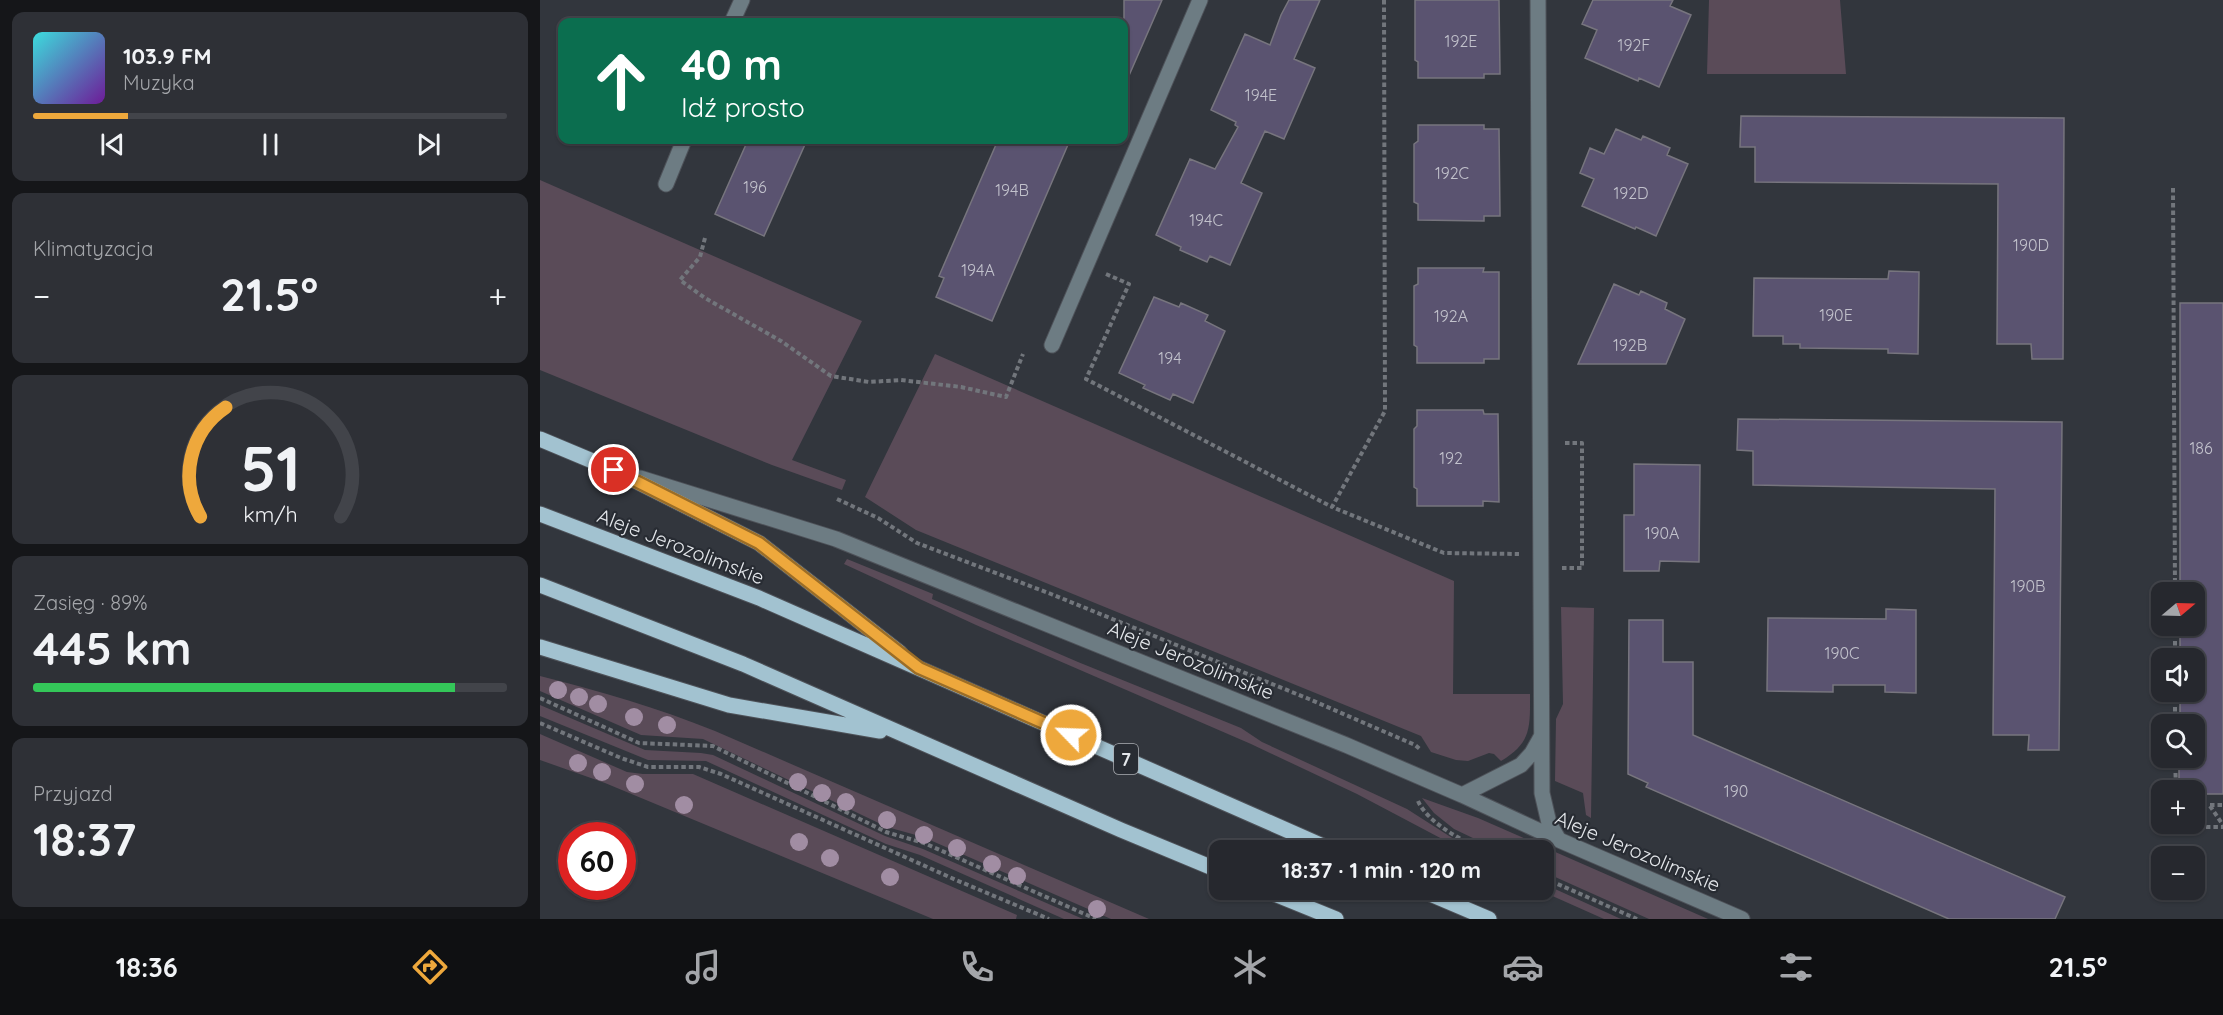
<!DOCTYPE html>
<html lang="pl">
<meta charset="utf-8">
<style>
:root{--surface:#26282e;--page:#2e3036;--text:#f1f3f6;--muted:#a4a6aa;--line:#42444a;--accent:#eea83c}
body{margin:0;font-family:Quicksand,sans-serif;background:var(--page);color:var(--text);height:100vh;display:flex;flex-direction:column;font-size:22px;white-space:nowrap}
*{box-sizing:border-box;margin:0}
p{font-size:20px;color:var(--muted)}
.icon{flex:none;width:33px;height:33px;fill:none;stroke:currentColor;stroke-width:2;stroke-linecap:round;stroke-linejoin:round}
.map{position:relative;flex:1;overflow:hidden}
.panel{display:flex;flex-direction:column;gap:12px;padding:12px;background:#151619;width:540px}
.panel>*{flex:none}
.top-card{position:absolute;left:18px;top:18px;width:570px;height:126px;border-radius:12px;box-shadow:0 2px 4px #0004,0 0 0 2px var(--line);background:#0b6e4f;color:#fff;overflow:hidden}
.needle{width:39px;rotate:71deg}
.buttons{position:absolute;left:1611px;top:582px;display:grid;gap:12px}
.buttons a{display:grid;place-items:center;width:54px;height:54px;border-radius:12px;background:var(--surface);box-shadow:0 2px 4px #0004,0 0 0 2px var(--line);font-size:30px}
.speed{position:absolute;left:18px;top:822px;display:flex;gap:12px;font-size:30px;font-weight:700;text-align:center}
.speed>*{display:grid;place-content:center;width:78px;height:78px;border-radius:50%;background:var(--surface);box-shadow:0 2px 4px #0004,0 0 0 2px var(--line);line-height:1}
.speed .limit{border:9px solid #d22;background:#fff;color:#111}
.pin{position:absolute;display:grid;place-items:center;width:51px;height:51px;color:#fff;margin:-26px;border:3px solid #fff;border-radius:50%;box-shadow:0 2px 6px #0007}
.me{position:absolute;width:66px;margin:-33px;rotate:294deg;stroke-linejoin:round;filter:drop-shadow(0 0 4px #0008)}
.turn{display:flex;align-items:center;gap:21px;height:126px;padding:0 24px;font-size:27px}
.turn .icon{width:78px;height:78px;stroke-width:2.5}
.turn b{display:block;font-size:42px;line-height:51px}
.big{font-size:45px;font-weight:700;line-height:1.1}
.panel .tile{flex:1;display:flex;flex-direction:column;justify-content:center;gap:9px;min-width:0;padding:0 21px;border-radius:12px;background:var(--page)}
.panel .dial{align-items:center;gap:0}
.dial svg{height:156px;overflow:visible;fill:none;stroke:var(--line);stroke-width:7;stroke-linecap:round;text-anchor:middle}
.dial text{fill:var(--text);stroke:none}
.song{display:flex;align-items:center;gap:18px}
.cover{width:72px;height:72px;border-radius:9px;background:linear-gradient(135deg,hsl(180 70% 55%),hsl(280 70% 35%))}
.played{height:6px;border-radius:3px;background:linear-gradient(90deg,var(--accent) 20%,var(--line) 20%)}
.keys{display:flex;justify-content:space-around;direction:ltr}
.heat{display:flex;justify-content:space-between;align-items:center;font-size:33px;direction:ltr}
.charge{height:9px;border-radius:4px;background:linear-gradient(90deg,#34c759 89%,var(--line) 0)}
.trip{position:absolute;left:669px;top:840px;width:345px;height:60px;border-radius:12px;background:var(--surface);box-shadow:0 2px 4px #0004,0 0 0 2px var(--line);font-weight:700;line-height:60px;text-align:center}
.menu{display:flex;height:96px;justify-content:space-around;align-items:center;background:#0f1012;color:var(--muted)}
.menu .icon{width:42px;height:42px}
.menu .active{color:var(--accent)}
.menu b{font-size:27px;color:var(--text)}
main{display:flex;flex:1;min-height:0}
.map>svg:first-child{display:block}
.green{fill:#5a4b58}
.building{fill:#5a5370;stroke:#77757e;stroke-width:1.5}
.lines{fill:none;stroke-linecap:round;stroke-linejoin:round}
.minor-casing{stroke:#4e5259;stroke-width:17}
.major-casing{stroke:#4e5259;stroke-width:17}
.path{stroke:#72767c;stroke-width:4;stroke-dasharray:4.5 3;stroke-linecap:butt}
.minor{stroke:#6d7c83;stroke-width:15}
.major{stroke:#a2c2d0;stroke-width:15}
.tree{fill:#a18da3}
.route-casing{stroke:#9b6d27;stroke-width:15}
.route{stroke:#eea83c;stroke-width:10}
.labels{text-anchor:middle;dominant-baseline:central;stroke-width:4.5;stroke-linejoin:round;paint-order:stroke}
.number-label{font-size:16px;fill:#c2c2cc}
.shield{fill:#282c33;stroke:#acafb4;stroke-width:1.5}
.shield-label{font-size:18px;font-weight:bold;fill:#e4e7eb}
.street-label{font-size:20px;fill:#e4e7eb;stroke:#282c33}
</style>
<main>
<section class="panel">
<div class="tile">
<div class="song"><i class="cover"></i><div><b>103.9 FM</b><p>Muzyka</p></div></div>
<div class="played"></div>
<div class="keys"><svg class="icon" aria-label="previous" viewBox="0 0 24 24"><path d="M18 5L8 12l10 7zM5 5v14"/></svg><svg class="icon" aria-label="pause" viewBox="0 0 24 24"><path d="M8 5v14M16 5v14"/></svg><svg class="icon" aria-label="next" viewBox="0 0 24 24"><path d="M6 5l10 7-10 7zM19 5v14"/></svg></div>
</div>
<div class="tile"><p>Klimatyzacja</p>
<div class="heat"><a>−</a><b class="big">21.5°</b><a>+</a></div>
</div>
<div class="tile dial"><svg viewBox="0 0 100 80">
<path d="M14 69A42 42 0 1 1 86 69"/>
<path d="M14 69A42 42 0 0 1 27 13" stroke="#eea83c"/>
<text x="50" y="56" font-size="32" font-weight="700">51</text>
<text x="50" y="72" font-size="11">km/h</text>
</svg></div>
<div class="tile"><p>Zasięg · 89%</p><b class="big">445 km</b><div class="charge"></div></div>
<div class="tile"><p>Przyjazd</p><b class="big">18:37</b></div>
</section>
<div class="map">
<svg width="1683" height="919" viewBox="0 0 1683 919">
<rect width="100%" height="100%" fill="#32363d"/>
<path class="green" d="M 1169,0 L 1300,0 L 1306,74 L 1167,74 Z
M 0,180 L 322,321 L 252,460 L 306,480 L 302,490 L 232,465 L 0,370 Z
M 395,354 L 914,581 L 913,694 L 990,694 C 990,726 992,743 961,761 L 954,754 L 949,753 L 928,761 L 916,760 L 891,752 L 881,736 L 376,530 L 325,497 Z
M 307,559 L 393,594 L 392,599 L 538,662 L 701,728 L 722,742 L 867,809 L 931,850 L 923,850 L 817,794 L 711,744 L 436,625 L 304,564 Z
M 1021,607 L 1054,608 L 1051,818 L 1046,815 L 1043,793 L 1015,781 L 1016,719 L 1023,704 Z
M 0,676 C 60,691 118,708 175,731 L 609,919 L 571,919 L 383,837 L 347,827 L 163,739 L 101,735 L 0,691 Z
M 0,705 L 105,750 L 161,753 L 173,755 L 345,836 L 383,849 L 543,919 L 524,919 L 380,855 L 346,844 L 166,761 L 108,760 L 0,716 Z
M 0,734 L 87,772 L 103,774 L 153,774 L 477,915 L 476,919 L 393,919 L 65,783 L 0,760 Z
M 882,798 L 938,818 L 1168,919 L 1109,919 L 1004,872 L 1004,850 L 958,850 L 914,829 L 894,813 Z
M 1004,884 L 1081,919 L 1064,919 L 999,890 L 1004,890 Z"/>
<path class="building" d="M 584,0 L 622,0 L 584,87 Z
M 749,0 L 780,0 L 754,59 L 775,68 L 744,139 L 725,131 L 701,183 L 722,193 L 690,265 L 670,256 L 667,262 L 640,250 L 641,247 L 616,235 L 650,159 L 675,169 L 698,127 L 695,125 L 696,122 L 671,110 L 705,34 L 730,45 L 741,15 Z
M 875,0 L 959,0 L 960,74 L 944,74 L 944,78 L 878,78 L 878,62 L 875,60 Z
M 1053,0 L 1133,0 L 1130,6 L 1151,15 L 1119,87 L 1099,78 L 1098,81 L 1045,58 L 1057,30 L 1042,24 Z
M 1201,116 L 1524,118 L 1523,359 L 1492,359 L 1491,344 L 1457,344 L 1458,184 L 1215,182 L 1215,147 L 1200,147 Z
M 878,125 L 944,125 L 944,129 L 959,129 L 960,216 L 944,216 L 944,221 L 878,220 L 878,204 L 874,202 L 874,144 L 878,141 Z
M 1076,129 L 1101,140 L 1103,136 L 1130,148 L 1127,155 L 1148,164 L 1116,236 L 1096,227 L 1095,229 L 1042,206 L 1054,179 L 1040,173 L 1050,148 L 1064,154 Z
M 208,140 L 267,140 L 224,236 L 175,214 Z
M 458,140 L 530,140 L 452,321 L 396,297 L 404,278 L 399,276 Z
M 878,268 L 944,268 L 943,272 L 959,272 L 959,359 L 944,359 L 944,363 L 877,363 L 877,347 L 874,345 L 874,286 L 878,284 Z
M 1349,271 L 1379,272 L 1378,354 L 1348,353 L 1348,349 L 1260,348 L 1260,344 L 1243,344 L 1243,336 L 1213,336 L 1214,278 L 1348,279 Z
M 1074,284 L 1099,295 L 1101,291 L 1127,303 L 1125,309 L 1145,319 L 1126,364 L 1038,364 Z
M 614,297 L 639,307 L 641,303 L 668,315 L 665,321 L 685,331 L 653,403 L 633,394 L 630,400 L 603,388 L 605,385 L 579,373 Z
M 1640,303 L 1683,303 L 1683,794 L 1654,794 L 1654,790 L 1639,790 L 1639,758 L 1654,758 L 1654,724 L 1640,724 L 1640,692 L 1654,692 L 1654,658 L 1640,658 L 1640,626 L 1654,626 L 1654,592 L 1640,592 Z
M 877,410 L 943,410 L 944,414 L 958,414 L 959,502 L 943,501 L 943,506 L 877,506 L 877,489 L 874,487 L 874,429 L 877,426 Z
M 1198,419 L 1522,422 L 1519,750 L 1488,750 L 1489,735 L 1453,735 L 1455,489 L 1213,485 L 1213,451 L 1197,450 Z
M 1094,464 L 1160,465 L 1159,562 L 1120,561 L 1119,571 L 1084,571 L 1084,515 L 1094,515 Z
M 1346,609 L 1376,610 L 1376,693 L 1345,692 L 1345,685 L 1293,685 L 1293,692 L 1227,691 L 1228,618 L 1346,619 Z
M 1089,620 L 1123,620 L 1123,662 L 1153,662 L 1153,735 L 1525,897 L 1515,919 L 1409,919 L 1106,787 L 1108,783 L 1088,774 Z"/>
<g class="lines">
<g class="minor-casing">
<path id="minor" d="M 998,0 L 1002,793 L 1009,823 L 1019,840
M 192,22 L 202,0
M 126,184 L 144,140
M 512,345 L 660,0
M 100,478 L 296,539 L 806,745 L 922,795 L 1019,840 L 1202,919
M 922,795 L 981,765 L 992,753 L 1001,737"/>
</g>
<g class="major-casing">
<path id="major" d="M 0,439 L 74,470 L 219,543 L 360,653
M 0,514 L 219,598 L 792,850
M 0,585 L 203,664 L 581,830 L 680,871
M 0,647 L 189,705 L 340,731
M 725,890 L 796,919
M 881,890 L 949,919"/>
</g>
<path class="path" d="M 844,0 L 845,411 L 792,507 L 904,553 L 979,554
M 1633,188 L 1635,592
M 165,238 L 160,257 L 140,280 L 165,298 L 241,341 L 291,376 L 329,382 L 361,380 L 421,387 L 466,397 L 483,354
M 566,274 L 589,284 L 546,379 L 792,507
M 297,499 L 338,518 L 377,543 L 511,594 L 769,699 L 875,745 L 881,750
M 1022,568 L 1042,568 L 1042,443 L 1023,443
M 1635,626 L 1635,658
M 1635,692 L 1635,724
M 0,698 L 99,743 L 173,746 L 346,832 L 384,843 L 556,919
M 0,723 L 81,758 L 108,767 L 159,767 L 181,774 L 416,880 L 509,919
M 1635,758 L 1636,790
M 1610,792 L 1622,792
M 878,801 C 887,822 922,841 943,850
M 1655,805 L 1683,805
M 1656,805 L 1658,827 L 1683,827
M 1670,806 L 1683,825
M 1627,835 L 1633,824
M 1004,878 L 1097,919"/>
<use href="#minor" class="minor"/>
<use href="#major" class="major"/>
</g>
<g class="tree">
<circle cx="18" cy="690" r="9"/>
<circle cx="39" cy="697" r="9"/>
<circle cx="58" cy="704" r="9"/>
<circle cx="94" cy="717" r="9"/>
<circle cx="127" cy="725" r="9"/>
<circle cx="38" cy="763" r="9"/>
<circle cx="62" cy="772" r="9"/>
<circle cx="258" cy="782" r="9"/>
<circle cx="95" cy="784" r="9"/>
<circle cx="282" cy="793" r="9"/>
<circle cx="306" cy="802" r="9"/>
<circle cx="144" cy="805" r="9"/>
<circle cx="347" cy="820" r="9"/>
<circle cx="384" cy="835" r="9"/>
<circle cx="259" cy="842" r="9"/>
<circle cx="417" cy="848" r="9"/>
<circle cx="290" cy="858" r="9"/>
<circle cx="452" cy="864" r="9"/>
<circle cx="477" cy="876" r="9"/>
<circle cx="350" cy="877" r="9"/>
<circle cx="557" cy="909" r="9"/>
</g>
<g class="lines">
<g class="route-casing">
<path id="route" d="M 74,470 L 219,543 L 379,668 L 531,735"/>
</g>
<use href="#route" class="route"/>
</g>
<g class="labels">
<g class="number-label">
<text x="921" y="41">192E</text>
<text x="1094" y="45">192F</text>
<text x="721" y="95">194E</text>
<text x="912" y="173">192C</text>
<text x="215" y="187">196</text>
<text x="472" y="190">194B</text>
<text x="1091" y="193">192D</text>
<text x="666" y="220">194C</text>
<text x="1491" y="245">190D</text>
<text x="438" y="270">194A</text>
<text x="1296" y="315">190E</text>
<text x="911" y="316">192A</text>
<text x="1090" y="345">192B</text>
<text x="630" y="358">194</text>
<text x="1661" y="448">186</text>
<text x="911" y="458">192</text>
<text x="1122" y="533">190A</text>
<text x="1488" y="586">190B</text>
<text x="1302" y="653">190C</text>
<text x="1196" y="791">190</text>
</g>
<rect class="shield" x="574" y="744" width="24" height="30" rx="4.5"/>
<g class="shield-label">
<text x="586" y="759">7</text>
</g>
<g class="street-label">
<text transform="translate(141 546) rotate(21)">Aleje Jerozolimskie</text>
<text transform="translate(651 660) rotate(22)">Aleje Jerozolimskie</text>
<text transform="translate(1098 851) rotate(23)">Aleje Jerozolimskie</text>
</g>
</g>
</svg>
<div class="buttons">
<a><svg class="needle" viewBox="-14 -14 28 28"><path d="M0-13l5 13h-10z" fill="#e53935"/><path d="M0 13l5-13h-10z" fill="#a4a6aa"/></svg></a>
<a><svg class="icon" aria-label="sound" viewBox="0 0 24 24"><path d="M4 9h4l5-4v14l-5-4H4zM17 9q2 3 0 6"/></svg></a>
<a><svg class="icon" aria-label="search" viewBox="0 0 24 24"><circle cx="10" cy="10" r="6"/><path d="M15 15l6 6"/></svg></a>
<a>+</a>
<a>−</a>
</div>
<div class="speed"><div class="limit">60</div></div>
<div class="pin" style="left:74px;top:470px;background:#d93025"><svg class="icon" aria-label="arrive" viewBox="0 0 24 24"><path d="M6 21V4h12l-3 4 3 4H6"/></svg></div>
<svg class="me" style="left:531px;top:735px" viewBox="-20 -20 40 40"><circle r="17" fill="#eea83c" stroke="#fff" stroke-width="3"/><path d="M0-11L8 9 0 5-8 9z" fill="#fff"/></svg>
<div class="trip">18:37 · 1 min · 120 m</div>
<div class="top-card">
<div class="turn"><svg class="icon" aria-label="ahead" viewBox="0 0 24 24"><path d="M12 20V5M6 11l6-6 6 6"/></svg><div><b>40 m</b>Idź prosto</div></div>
</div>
</div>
</main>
<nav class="menu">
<b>18:36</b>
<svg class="icon active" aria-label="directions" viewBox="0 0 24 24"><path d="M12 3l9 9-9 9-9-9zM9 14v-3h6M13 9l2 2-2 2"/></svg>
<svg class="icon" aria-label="music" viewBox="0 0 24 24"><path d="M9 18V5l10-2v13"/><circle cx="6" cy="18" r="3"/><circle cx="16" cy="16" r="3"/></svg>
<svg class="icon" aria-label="phone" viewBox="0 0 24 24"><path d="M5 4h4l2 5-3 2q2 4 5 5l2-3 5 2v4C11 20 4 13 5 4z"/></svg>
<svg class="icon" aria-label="climate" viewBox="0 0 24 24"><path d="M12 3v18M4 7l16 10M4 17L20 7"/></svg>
<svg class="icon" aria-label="car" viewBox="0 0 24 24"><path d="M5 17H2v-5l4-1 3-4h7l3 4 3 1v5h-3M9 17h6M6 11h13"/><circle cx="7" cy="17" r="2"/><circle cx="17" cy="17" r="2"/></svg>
<svg class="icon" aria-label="filters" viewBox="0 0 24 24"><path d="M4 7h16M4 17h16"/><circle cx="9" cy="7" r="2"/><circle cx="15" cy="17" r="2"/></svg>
<b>21.5°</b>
</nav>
